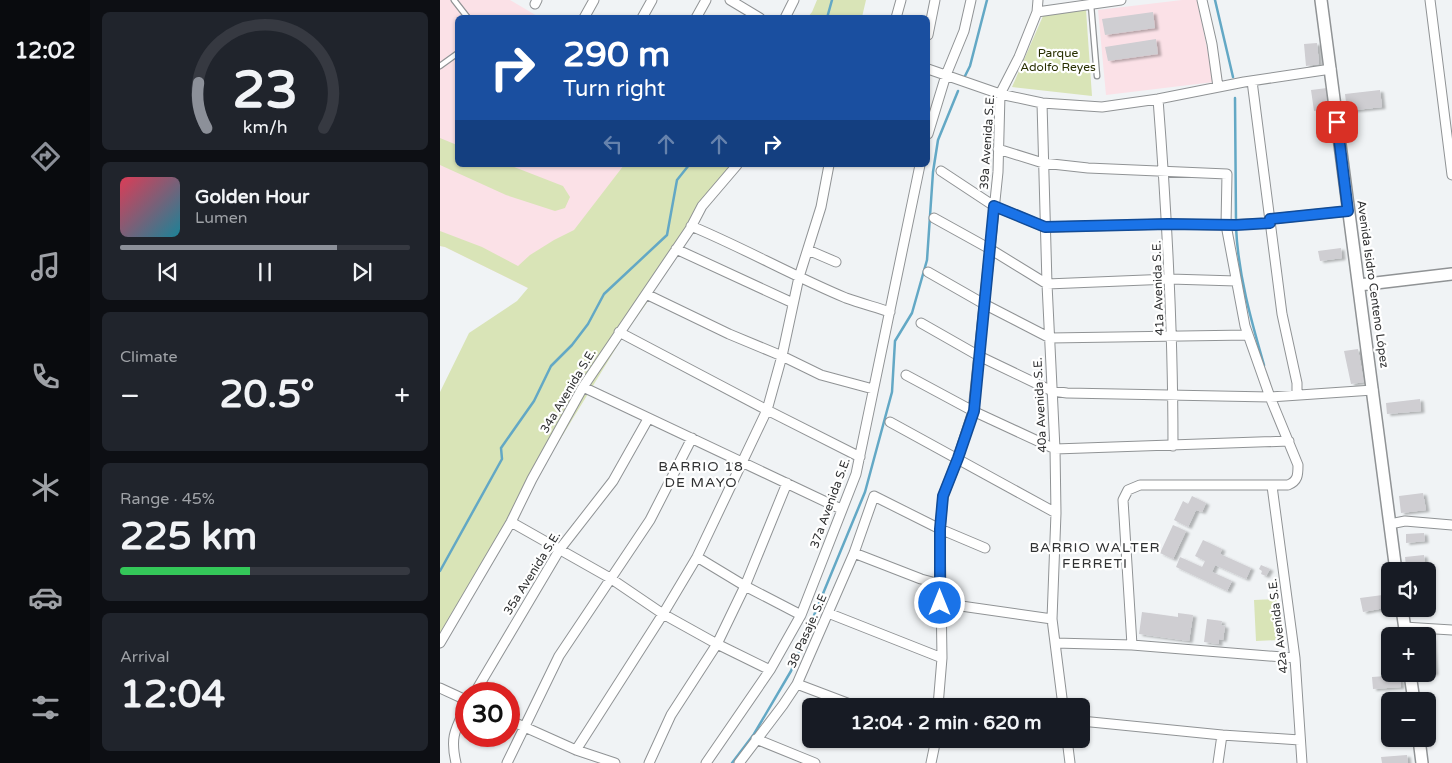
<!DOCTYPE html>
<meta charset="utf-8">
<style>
:root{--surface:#171b24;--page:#20242c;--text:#f1f3f6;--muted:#9ea1a6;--line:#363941;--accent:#8c9099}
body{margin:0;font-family:"Varela Round",sans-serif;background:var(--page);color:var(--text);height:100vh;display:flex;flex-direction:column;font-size:19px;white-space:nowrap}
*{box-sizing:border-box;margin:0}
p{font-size:16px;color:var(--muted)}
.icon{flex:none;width:28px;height:28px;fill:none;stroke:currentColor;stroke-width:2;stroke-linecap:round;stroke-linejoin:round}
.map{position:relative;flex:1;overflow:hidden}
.details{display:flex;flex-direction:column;gap:12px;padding:12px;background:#0d0f14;width:350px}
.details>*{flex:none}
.top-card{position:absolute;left:15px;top:15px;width:475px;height:152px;border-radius:8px;box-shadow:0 1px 4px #0004;background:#1a4fa0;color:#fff;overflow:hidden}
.tools{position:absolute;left:941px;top:562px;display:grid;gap:10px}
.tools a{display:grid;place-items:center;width:55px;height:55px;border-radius:8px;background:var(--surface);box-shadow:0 1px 4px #0004;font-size:25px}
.speed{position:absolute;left:15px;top:682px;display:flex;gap:10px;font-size:25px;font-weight:700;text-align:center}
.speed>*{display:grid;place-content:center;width:65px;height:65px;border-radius:50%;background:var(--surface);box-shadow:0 1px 4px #0004;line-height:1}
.speed .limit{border:8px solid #d22;background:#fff;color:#111}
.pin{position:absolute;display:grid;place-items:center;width:42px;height:42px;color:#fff;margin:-21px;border-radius:10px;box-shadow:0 2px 8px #0006}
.me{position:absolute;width:55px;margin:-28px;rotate:0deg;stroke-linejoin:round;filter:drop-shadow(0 0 4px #0008)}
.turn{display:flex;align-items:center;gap:18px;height:105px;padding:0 25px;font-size:22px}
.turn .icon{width:65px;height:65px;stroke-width:2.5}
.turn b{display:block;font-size:35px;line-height:42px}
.lanes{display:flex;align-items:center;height:48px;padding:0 25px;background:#0003;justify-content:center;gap:25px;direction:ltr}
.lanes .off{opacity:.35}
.big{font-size:38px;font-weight:700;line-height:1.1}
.details .widget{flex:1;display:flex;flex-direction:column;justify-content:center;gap:8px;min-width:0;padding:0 18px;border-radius:8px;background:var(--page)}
.details .dial{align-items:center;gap:0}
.dial svg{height:130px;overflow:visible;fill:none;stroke:var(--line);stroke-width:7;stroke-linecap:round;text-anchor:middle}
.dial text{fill:var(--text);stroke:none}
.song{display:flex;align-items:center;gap:15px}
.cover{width:60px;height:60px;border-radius:8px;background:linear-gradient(135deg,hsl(350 70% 55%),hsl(190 70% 35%))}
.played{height:5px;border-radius:2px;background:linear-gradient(90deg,var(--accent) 75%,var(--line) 75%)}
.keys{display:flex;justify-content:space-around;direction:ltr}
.heat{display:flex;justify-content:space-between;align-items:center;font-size:28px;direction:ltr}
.charge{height:8px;border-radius:4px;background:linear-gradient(90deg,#34c759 45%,var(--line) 0)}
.trip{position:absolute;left:362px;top:698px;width:288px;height:50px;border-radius:8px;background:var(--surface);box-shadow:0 1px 4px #0004;font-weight:700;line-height:50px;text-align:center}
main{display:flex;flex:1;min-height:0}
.menu{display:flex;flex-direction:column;width:90px;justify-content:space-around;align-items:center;background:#090b0e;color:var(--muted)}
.menu .icon{width:35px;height:35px}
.menu .current{color:var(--accent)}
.menu b{font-size:22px;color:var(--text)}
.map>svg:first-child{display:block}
.education{fill:#fbe1e7}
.green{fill:#d9e4b7}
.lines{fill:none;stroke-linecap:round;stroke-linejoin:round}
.stream{stroke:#63a8c5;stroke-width:2.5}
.building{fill:#cfced2;filter:url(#shadow)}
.lane-casing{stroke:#909395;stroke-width:7}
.street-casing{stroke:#909395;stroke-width:11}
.secondary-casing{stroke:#909395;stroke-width:14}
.lane{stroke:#fff;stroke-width:4.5}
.street{stroke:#fff;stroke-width:9}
.secondary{stroke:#fff;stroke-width:11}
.route-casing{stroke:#114b97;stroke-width:12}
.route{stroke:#1a73e8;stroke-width:9}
.labels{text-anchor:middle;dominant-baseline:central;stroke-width:4.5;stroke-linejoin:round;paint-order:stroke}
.park-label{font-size:12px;fill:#282f01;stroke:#fff}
.street-label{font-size:12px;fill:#303132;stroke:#fff}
.neighbourhood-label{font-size:14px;letter-spacing:1px;fill:#303132;stroke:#fff}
</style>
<main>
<nav class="menu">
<b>12:02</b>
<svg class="icon current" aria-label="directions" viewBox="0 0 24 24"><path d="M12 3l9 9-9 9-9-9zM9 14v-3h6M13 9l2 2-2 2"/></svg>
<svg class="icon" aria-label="music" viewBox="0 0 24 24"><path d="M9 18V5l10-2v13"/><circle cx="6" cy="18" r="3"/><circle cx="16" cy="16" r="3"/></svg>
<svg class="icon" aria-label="phone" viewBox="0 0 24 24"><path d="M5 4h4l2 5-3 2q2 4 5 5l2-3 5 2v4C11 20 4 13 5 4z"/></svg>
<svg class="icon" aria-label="climate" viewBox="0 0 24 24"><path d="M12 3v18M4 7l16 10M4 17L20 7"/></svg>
<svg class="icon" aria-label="car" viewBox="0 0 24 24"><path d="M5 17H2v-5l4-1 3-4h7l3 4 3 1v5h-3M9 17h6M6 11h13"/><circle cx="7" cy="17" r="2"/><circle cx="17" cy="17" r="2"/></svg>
<svg class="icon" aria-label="filters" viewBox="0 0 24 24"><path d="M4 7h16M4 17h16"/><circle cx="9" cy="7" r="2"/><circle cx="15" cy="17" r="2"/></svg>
</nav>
<section class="details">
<div class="widget dial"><svg viewBox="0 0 100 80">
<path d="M14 69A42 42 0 1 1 86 69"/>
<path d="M14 69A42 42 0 0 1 9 41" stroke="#8c9099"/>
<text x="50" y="56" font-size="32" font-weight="700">23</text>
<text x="50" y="72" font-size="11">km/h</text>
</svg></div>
<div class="widget">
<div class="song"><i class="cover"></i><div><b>Golden Hour</b><p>Lumen</p></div></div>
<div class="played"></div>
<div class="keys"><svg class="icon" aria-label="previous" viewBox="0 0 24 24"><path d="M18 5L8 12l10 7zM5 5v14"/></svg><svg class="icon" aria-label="pause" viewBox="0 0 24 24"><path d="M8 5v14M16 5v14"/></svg><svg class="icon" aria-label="next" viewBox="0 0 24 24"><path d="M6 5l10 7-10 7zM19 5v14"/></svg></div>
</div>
<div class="widget"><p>Climate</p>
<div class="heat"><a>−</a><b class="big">20.5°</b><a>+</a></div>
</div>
<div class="widget"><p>Range · 45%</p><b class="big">225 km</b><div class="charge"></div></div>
<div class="widget"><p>Arrival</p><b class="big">12:04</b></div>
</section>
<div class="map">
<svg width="1012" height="763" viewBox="0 0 1012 763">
<defs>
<filter id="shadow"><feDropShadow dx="3.5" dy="2" stdDeviation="1" flood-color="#0004"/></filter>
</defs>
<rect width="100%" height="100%" fill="#f0f3f5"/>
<path class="education" d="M 0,0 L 70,0 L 99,17 L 18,18 L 18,165 L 184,165 L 165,192 L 88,288 L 5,247 L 0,246 Z
M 742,0 L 757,0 L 774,82 L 666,95 L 658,10 Z"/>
<path class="green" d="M 377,0 L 426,0 L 422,17 L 368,17 L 372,12 Z
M 646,10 L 652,96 L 572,87 L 603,16 Z
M 0,138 L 17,145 L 18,165 L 69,165 L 123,186 L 130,197 L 125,208 L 115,211 L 66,195 L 0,165 Z
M 184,165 L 297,165 L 236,249 L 211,297 L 184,335 L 94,482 L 0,644 L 0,392 L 29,333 L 77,301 L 88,288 L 5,247 L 0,246 L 0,231 L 42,247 L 78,266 L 90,255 L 114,240 L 134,230 Z
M 837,599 L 839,640 L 816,641 L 814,600 Z"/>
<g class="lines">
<path class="stream" d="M 775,0 L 793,77
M 387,18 L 392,0
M 525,76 L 530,66 L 547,0
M 795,98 L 796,222
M 796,227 C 798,274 811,320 824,365
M 0,571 L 62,459 L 61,448 L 94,401 L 111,366 L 132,345 L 148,324 L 164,294 L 227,235 L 237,180 L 249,165
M 292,763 L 314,734 L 351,671 L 425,492 L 452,392 L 455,341 L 472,313 L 487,260 L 493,172 L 498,140 L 518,91"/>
</g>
<path class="building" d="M 713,12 L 715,28 L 665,35 L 662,19 Z
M 716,39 L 718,54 L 668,61 L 665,47 Z
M 877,43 L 879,64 L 866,66 L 864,44 Z
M 887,88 L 890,109 L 874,111 L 871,90 Z
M 940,90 L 942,107 L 907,111 L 905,94 Z
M 901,248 L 902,258 L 880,261 L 878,251 Z
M 918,349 L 924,382 L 911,384 L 904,351 Z
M 980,399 L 981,411 L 947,414 L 946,403 Z
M 983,493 L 986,510 L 961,513 L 959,496 Z
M 752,496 L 766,503 L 762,512 L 756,510 L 748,527 L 734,520 L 743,501 L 748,504 Z
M 733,525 L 746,531 L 733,559 L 720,553 Z
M 984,533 L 985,541 L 966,543 L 966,534 Z
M 763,540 L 782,549 L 780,554 L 811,568 L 806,579 L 775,565 L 772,572 L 792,581 L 787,591 L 736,567 L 740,557 L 762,567 L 765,561 L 755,556 Z
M 984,555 L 985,564 L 966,566 L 965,557 Z
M 821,565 L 830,569 L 826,576 L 821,574 L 822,571 L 819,569 Z
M 950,594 L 950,607 L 923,612 L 920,598 Z
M 702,612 L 738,617 L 738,613 L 753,615 L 749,641 L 699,634 Z
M 767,619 L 782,621 L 781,625 L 785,626 L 783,640 L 779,639 L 779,644 L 764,642 Z
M 988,638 L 992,638 L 995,673 L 988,674 Z
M 960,675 L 961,687 L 933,689 L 932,677 Z
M 967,755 L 968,763 L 942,763 L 941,757 Z"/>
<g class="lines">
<g class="lane-casing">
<path id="lane" d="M 14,0 L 28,18
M 651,5 L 657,76
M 0,66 L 18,53"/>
</g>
<g class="street-casing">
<path id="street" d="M 290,0 L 320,18
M 762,0 L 772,44 L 778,87
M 990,0 L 1012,175
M 95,4 L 97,0
M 597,12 L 681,0
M 144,18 L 154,0
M 202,18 L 212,0
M 256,18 L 266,0
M 345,18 L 354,0
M 456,18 L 461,0
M 488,35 L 495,0
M 488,69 L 560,94 L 602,103 L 662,107 L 718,99 L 804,82 L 891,69
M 812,81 L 842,314 L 857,383 L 857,395
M 718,99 C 727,215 733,330 733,446
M 602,103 L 607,284 L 615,449 L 616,513 L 612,619 L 623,706
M 488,134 L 506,75 L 524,31 L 531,0
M 558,149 L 603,163 L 648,168 L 787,174 L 786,225 L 805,326 L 830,397 L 858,465 C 858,475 858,481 848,485 L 700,485 L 688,490 L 683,500 L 692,645
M 501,171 L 554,206 L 605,227 L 728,224 L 786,225 L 830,223
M 494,218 L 550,249 L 607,284 L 730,279 L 796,281
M 830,219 L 908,211
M 251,226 C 304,248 353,276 406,298 C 420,303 435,307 450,312
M 236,249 L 353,303
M 368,250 L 396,262
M 488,272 L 544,304 L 610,338 L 808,335
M 206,294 L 289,334 L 342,356 L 381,375 L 433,389
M 481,323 L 539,356 L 612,391 L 627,393 L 830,397 L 933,390
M 179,332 L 327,410 L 420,457
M 466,375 L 533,411 L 615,449 L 849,441
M 143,387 L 401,509
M 450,422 L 616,513
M 832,486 L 855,658 L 862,763
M 71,522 L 170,578 L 223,614 L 277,644 L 330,670
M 950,524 L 965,521 L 1012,525
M 414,553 L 481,579 L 500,584
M 257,557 L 305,586 L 361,615
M 500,603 L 612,619
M 388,613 L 502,658
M 964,627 L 1012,630
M 0,643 L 71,522 L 92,479 L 143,387 L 250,229 L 262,206 L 297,165
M 615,643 L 692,645 L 855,658
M 357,684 L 415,706
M 0,688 L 26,700
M 34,694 L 120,549 L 173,481 L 208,419
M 498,706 L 502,658 L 500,529 L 503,496 L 518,458 L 533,411 L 558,172 L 560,94 L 579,57 L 597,12 L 598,0
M 69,720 L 136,750 L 175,763
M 641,721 L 782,735 L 860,740
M 316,739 L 375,763
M 627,739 L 630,763
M 136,750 L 223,614 L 257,557 L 327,410 L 342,356 L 359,277 L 381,207 L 389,165
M 16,763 C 10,737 15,730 26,707
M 67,763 L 119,656 L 210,520 L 252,438
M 209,763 L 231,715 L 277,644 L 305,586 L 347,483
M 266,763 L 330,670 L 361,615 L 416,474 L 480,165
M 299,763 L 343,705 L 357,684 L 414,553 L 434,496 L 500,529 L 545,548
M 491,763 L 496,739
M 778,763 L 782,735"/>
</g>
<g class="secondary-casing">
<path id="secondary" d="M 881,0 L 956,571
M 919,285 L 1012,274
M 962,609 L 966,636
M 970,674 L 974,701
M 979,739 L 982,763"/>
</g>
<use href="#lane" class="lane"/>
<use href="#street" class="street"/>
<use href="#secondary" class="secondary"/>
</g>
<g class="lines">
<g class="route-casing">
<path id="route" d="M 500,603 L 500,529 L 503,496 L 518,458 L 534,411 L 554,206 L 605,227 L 728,224 L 796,225 L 830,223 L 830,219 L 908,211 L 897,122"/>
</g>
<use href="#route" class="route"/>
</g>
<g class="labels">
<g class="park-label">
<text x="618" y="53">Parque<tspan x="618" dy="14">Adolfo Reyes</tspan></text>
</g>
<g class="street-label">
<text transform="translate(547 142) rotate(-86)">39a Avenida S.E.</text>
<text transform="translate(933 284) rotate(82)">Avenida Isidro Centeno López</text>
<text transform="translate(718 288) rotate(-92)">41a Avenida S.E.</text>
<text transform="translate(128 391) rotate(-59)">34a Avenida S.E.</text>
<text transform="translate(600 405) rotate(-93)">40a Avenida S.E.</text>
<text transform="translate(390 503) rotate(-70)">37a Avenida S.E.</text>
<text transform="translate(92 573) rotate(-58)">35a Avenida S.E.</text>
<text transform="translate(838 626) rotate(-97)">42a Avenida S.E.</text>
<text transform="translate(367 631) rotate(-66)">38 Pasaje. S.E</text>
</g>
<g class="neighbourhood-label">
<text x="261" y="466">BARRIO 18<tspan x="261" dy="16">DE MAYO</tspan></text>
<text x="655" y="547">BARRIO WALTER<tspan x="655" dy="16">FERRETI</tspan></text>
</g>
</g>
</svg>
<div class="tools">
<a><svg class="icon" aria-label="sound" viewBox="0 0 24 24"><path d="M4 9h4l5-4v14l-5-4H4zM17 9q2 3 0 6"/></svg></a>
<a>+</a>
<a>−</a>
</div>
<div class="speed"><div class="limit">30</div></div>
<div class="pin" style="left:897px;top:122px;background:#d93025"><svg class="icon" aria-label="arrive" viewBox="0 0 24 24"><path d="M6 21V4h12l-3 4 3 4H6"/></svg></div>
<svg class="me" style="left:500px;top:603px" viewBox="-20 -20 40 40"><circle r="17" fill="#1a73e8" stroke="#fff" stroke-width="3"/><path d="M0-11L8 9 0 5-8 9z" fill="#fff"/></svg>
<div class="trip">12:04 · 2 min · 620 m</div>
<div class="top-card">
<div class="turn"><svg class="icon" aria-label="right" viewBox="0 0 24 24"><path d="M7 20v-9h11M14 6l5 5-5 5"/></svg><div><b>290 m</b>Turn right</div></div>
<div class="lanes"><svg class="icon off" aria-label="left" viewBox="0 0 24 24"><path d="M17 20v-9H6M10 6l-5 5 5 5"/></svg><svg class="icon off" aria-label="ahead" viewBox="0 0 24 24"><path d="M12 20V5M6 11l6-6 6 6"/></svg><svg class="icon off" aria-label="ahead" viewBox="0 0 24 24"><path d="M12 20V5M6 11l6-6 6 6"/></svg><svg class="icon" aria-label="right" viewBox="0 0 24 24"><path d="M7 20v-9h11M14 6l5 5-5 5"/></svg></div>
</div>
</div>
</main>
